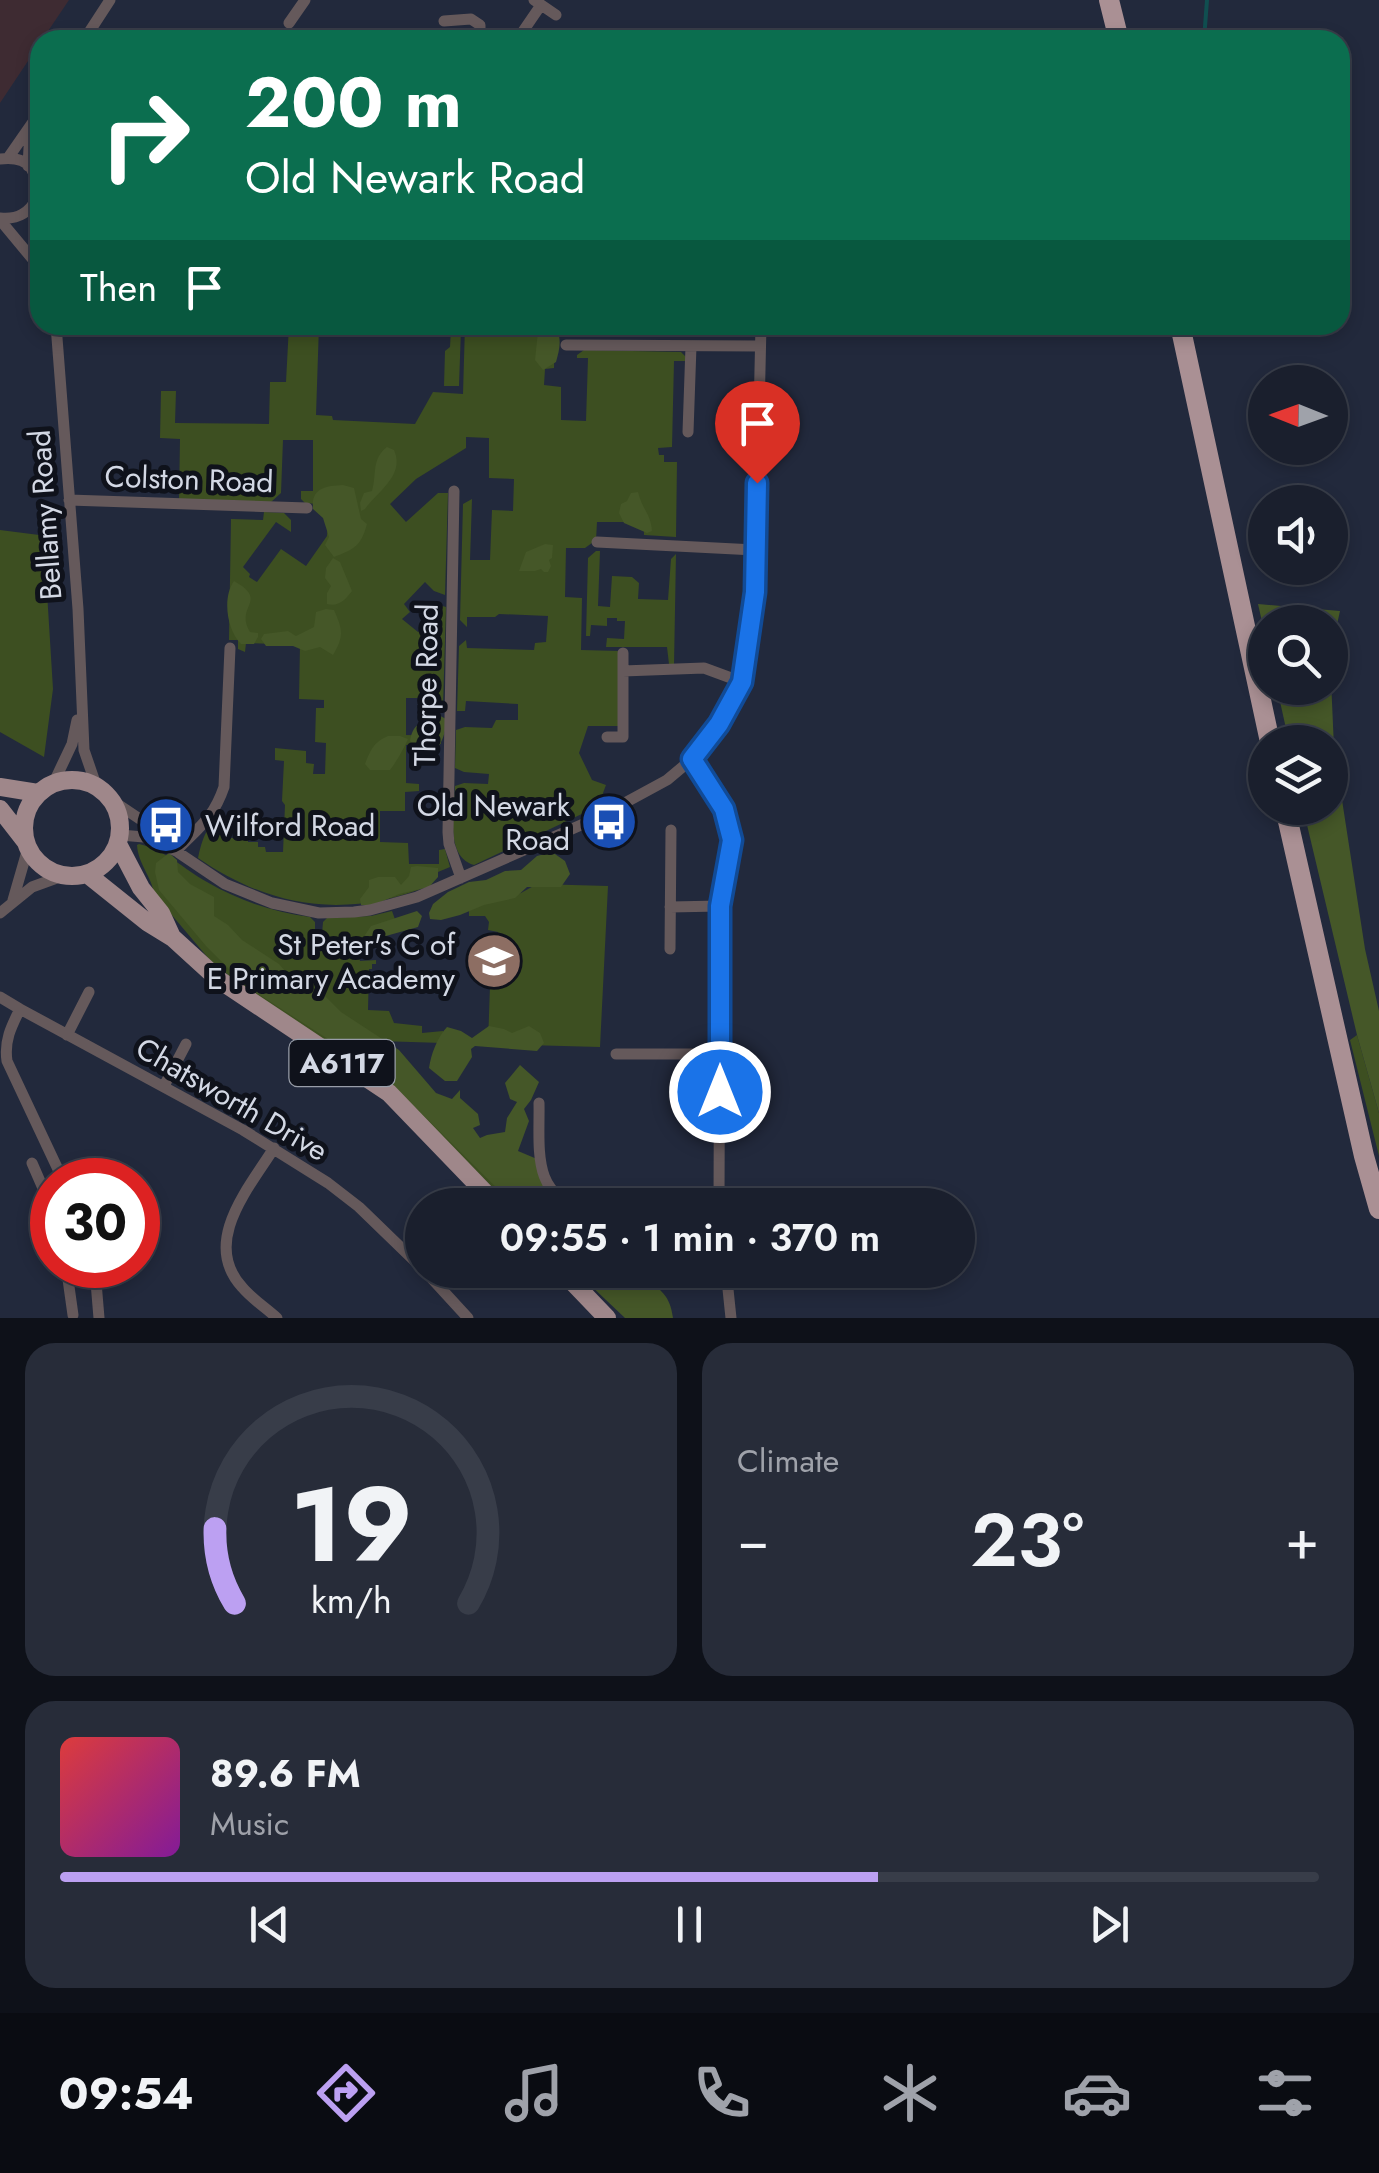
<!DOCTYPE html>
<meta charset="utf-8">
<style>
:root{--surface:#1a1f2d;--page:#272c39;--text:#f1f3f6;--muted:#9fa2aa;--line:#383d49;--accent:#bca0f2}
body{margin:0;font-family:Jost,sans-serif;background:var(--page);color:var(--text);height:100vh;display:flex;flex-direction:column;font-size:38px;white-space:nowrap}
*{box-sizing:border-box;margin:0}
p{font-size:32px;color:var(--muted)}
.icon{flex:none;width:55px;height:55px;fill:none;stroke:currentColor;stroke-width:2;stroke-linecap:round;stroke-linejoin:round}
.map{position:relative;height:1318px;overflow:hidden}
.sheet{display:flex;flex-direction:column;gap:25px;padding:25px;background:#0e1119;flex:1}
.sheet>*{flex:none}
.banner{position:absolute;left:30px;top:30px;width:1320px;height:305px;border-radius:30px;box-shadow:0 5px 15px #0003,0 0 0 2px var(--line);background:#0b6e4f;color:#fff;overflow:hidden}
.needle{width:65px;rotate:271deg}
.fabs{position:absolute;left:1248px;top:365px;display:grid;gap:20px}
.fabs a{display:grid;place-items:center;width:100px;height:100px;border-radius:50%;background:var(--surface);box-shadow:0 5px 15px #0003,0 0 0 2px var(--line);font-size:50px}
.speed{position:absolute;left:30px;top:1158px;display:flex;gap:20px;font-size:50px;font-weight:700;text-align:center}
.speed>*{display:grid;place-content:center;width:130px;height:130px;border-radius:50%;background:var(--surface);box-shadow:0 5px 15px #0003,0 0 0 2px var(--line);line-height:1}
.speed .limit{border:15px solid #d22;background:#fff;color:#111}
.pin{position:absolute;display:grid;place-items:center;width:85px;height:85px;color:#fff;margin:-102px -42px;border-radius:50% 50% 50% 0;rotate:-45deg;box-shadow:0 0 10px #0007}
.pin .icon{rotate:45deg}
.me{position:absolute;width:110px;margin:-55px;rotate:0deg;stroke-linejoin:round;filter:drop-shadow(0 0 8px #0008)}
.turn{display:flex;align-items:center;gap:35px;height:210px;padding:0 50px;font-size:45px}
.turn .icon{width:130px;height:130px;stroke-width:2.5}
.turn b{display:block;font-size:70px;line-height:85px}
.then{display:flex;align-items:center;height:95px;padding:0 50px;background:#0003;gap:20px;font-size:38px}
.big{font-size:75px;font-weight:600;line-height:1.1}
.sheet .card{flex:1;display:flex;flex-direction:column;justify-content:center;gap:15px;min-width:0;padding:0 35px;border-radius:30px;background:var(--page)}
.sheet .dial{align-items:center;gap:0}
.dial svg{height:260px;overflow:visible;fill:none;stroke:var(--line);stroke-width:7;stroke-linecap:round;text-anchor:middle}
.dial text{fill:var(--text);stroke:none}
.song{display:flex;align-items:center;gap:30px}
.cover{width:120px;height:120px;border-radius:15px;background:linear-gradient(135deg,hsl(0 70% 55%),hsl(290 70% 35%))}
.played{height:10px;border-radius:5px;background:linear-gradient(90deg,var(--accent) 65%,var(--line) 65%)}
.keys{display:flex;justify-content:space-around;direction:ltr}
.heat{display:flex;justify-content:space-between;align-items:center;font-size:55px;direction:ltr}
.sheet .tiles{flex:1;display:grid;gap:25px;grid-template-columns:1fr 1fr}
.card:last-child{grid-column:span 2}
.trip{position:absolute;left:405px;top:1188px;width:570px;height:100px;border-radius:50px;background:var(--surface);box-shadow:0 5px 15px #0003,0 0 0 2px var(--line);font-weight:600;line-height:100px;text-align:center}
.tabs{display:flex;height:160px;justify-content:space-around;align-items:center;background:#0a0c12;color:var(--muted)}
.tabs .icon{width:70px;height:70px}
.tabs .current{color:var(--accent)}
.tabs b{font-size:45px;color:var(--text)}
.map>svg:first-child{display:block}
.industrial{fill:#3e2b32}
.green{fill:#3d4f21}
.forest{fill:#455728}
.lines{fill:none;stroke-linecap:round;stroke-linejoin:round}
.stream{stroke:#104e50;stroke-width:4}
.minor{stroke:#65595b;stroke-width:11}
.primary{stroke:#9f878a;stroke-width:18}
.trunk{stroke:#aa9094;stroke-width:20}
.route-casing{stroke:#114b97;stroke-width:25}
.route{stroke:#1a73e8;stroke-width:18}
.labels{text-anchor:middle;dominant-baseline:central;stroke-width:10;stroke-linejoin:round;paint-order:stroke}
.shield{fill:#0f121b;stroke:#989da8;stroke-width:2.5}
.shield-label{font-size:28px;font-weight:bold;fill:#d3d8e4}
.street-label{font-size:30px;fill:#d3d8e4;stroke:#0f121b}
.poi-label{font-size:30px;fill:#d3d8e4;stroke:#0f121b;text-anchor:end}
</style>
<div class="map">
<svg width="1379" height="1318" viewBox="0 0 1379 1318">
<rect width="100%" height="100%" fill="#22293c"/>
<path class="industrial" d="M 0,0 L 69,0 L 42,40 L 40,40 L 40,43 L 0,103 Z"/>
<path class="green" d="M 289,325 L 319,325 L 316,415 L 332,416 L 333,420 L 415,424 L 433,392 L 463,394 L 465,325 L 555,327 L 554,368 L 545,369 L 544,385 L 561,387 L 561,420 L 586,421 L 588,358 L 577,358 L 577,355 L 584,350 L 681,352 L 686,357 L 686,361 L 674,361 L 672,447 L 658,448 L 659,455 L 664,455 L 664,462 L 677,462 L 676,537 L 644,535 L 644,522 L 597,522 L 596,540 L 585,548 L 566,548 L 565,597 L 582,598 L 581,650 L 620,651 L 619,726 L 588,726 L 579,753 L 592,780 L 606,785 L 603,793 L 607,802 L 474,865 C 444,856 455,811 455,786 L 464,783 L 488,784 L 489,774 L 464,772 L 455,768 L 456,730 L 465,727 L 492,728 L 496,720 L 518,720 L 518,704 L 466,701 L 465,711 L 457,711 L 459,646 L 466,640 L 467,648 L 534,650 L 535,643 L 546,642 L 548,616 L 499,614 L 495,617 L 467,617 L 467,627 L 460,620 L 463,504 L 472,499 L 470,560 L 490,560 L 492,510 L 513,511 L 514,479 L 489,478 L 489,438 L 466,437 L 466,448 L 416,479 L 390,504 L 406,522 L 438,493 L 448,493 L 445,595 L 434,591 L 425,582 L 404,604 L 410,612 L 402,619 L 418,632 L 441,611 L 435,604 L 446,607 L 443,707 L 441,707 L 440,698 L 406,698 L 406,735 L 441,736 L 441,744 L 406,745 L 406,783 L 419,784 L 419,791 L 405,792 L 405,811 L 380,811 L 380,842 L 408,843 L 409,864 L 439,864 L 439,850 L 445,849 L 450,867 L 438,872 L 431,885 C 347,919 272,909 198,858 C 202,840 206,824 224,816 L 227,818 L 227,825 L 230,826 L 230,838 L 241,838 L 242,832 L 248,832 L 248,842 L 258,842 L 258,847 L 265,847 L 266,852 L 283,852 L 285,805 L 282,801 L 284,761 L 275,760 L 275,748 L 306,751 L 306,763 L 314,764 L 313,774 L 325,774 L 326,743 L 315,742 L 316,708 L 324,708 L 324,700 L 299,699 L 300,645 L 246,643 L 245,652 L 238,649 L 238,640 L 229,640 L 231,519 L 263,520 L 264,512 L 284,513 L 291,520 L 291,532 L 276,522 L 243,567 L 250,574 L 249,577 L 257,582 L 281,549 L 306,566 L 327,536 L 329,505 L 305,503 L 301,499 L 301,491 L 313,491 L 313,440 L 283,440 L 281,493 L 271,502 L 179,500 L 180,439 L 160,438 L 161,391 L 176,391 L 175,423 L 269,424 L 270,382 L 286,382 Z
M 451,329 L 461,329 L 459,386 L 444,386 L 445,351 L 450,347 Z
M 0,530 L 47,536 L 47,592 L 53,689 L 44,757 L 0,732 Z
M 596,551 L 600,551 L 598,606 L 610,607 L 612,576 L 632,577 L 639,583 L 638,599 L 668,600 L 671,559 L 676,554 L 674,665 L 669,664 L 667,647 L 606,647 L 607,638 L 624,639 L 625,621 L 617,621 L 617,618 L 607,618 L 607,626 L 591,625 L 590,636 L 586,636 L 588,558 Z
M 139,844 C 165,850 184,869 207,882 C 240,901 273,912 310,917 L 315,922 L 315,934 L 322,934 L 323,922 L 327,918 L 371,916 L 392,911 L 397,925 L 382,934 L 356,941 L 360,961 L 376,960 L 376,964 L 372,964 L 372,969 L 369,969 L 368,1010 L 389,1011 L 394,1023 L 422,1026 L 422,1033 L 443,1031 L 443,1043 L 379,1041 L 529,1205 L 510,1205 L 423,1117 L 239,984 L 209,959 L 154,894 C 152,877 138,864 137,845 Z
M 537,884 L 608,886 L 600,1047 L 488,1044 L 490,986 L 495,984 L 498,932 L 488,930 L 489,922 L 485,916 L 469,916 L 469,905 L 521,893 Z
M 1357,1035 L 1379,1113 L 1379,1156 L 1350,1040 Z"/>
<path class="forest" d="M 547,328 L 557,330 C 562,341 559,351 556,362 L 543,370 L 535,360 L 538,331 Z
M 387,447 L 394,450 C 405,475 379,490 365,509 L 361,511 L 360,503 L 364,493 L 372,491 C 377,475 371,459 387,447 Z
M 343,485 L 354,488 L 361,519 L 367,524 C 361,546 355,549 334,557 L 325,545 L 329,537 L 323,518 L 313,509 C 311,488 325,486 343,485 Z
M 638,492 C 642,509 651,514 652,531 L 647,533 L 624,523 L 619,513 L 621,504 L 627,501 L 631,493 Z
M 545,544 L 553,545 L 552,558 L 549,560 L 551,566 L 548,572 L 544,572 L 541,569 L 535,571 L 519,571 L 526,552 Z
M 333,558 L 340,562 L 352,591 C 345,600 339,607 327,604 L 327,593 L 331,586 L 325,578 L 326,568 Z
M 234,581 C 270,601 234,606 250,632 L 258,633 L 258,637 L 254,644 L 241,644 C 227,630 222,598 234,581 Z
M 1258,604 L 1340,611 L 1330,656 L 1334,748 L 1365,949 L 1379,1011 L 1379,1113 L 1357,1035 L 1303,808 L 1330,808 L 1330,742 L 1289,742 L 1277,688 L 1330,688 L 1330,622 L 1265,622 L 1265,635 Z
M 326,609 L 334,610 C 343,630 344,636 333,655 L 320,647 L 305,651 L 293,646 L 266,646 L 261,639 L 264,634 L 288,631 L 296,636 L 314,627 L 316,612 Z
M 435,713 L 446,719 C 446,734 442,743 433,754 L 423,754 L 410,741 C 413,722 423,723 435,713 Z
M 388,736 L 400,736 L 408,739 C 404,748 397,761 390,770 L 370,770 L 365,764 C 371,749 374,742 388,736 Z
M 552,852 L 565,861 L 570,874 L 561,887 L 527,887 L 515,898 L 484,905 L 460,915 L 441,920 L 430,919 L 429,913 L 433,904 L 448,892 L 469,882 L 486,880 L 505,871 L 521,870 L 537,856 Z
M 169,853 L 177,860 L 178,872 L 190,884 L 214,897 L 214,916 L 228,925 L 242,940 L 279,964 L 292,979 L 325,996 L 341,1012 L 399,1050 L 436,1093 L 452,1099 L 460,1090 L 460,1098 L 478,1114 L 480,1125 L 473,1128 L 480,1138 L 487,1135 L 505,1132 L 507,1118 L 517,1102 L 510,1099 L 505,1083 L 520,1065 L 539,1082 L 531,1100 L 524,1109 L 529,1121 L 518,1151 L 537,1159 L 565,1205 L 514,1205 L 409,1101 L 348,1052 L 252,990 L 230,970 L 206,946 L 159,890 L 155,872 L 156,863 Z
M 417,866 L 438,868 L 438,877 L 429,887 L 399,894 L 374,905 L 361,905 L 360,899 L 369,887 L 369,880 L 378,877 L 395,877 L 401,885 L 409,876 L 411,867 Z
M 417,911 L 422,916 L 418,927 L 368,941 L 365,935 L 371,926 Z
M 489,1026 L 504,1029 L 512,1033 L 529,1026 L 540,1033 L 544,1043 L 537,1051 L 475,1046 L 471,1049 L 472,1057 L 457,1081 L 445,1081 L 429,1068 C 431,1054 437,1038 447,1027 L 461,1031 L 472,1038 Z
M 580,1270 L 647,1270 L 643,1277 C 661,1290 670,1295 673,1318 L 625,1318 L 587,1282 Z"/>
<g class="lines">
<path class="stream" d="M 1204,40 L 1207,0"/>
<path class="minor" d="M 534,0 L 556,15
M 444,21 L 471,19 L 480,25 L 480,40
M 289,23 L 305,0
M 84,40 L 110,0
M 517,40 L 541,5
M 607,40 L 609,37
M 8,158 L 40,112
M 0,159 C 42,154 35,185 40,213
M 28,166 L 30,130
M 0,218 C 18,220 29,213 37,198
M 0,220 L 40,268
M 56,325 L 78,609 L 84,750 L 96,785
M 566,345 L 760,346
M 688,432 L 691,346
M 454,491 L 448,832 L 449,844 L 461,878
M 69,500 L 307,508
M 597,542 L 755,550
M 623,671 L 704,668 L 742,682
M 607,737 L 623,737 L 623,653
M 692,759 L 725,809 L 732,840 L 720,906 L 719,1205
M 54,782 L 72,744 L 77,720
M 113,801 L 168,838 L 176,851
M 120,835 L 144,837 L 176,851 L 225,884 L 272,903 L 319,913 L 354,912 L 370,910 L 417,897 L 597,818 L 667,780 L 692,759 L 719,724 L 742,682 L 755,592 L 761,325
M 176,851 C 199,827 213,819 224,787 L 230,648
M 13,900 L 28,848
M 670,907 L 720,906
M 0,913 L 32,887 L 65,875
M 670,949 L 671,830
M 0,997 L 20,1009 L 243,1130 L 328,1183 L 359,1207 L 422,1268
M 20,1009 C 11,1027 4,1041 7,1061 L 63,1180
M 67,1035 L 89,992
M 616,1054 L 720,1054
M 164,1086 L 186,1044
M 539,1103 C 540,1145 530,1202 587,1205
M 274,1148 C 249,1188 201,1242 242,1287 C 252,1299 266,1308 277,1318
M 32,1163 L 49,1202
M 66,1265 L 73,1315
M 90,1265 L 96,1282 L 99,1318
M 424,1270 L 468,1318
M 726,1270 L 731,1318"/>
<path class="primary" d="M24 828a48 48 0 1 1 96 0a48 48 0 1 1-96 0Z
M 0,787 L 38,793
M 0,809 L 25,841
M 118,844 L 141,888 L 161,913 L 172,937
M 87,874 L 147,922 L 173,938 L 218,979 L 389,1093 L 497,1205
M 561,1270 L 607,1318"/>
<path class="trunk" d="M 1109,0 L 1119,40
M 1180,325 L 1270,742
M 1285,808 L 1364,1156 L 1379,1209"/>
</g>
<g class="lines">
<g class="route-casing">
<path id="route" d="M 720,1092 L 720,906 L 732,840 L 724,809 L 692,759 L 719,724 L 742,682 L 755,592 L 757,483"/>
</g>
<use href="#route" class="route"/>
</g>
<defs>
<g id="bus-disc" transform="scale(2.875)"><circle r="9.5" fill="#1a4fb4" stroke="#0f121b"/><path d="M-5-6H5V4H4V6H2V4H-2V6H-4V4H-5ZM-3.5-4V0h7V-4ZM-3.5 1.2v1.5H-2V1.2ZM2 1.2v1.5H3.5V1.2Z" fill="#fff"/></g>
<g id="school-disc" transform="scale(2.875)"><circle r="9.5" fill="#8d6e63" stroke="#0f121b"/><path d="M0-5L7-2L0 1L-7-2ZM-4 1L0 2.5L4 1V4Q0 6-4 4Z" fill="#fff"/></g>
</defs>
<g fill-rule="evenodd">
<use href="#bus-disc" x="609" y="822"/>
<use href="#bus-disc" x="166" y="825"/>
<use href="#school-disc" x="494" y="961"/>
</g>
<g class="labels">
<rect class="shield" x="289.5" y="1040" width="105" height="46" rx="8"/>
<g class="shield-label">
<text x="342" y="1063">A6117</text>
</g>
<g class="street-label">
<text transform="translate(189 479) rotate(2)">Colston Road</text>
<text transform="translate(45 515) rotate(-94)">Bellamy Road</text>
<text transform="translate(426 685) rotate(-89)">Thorpe Road</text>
<text transform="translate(232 1099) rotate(30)">Chatsworth Drive</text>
</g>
<g class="poi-label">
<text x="570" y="805">Old Newark<tspan x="570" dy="34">Road</tspan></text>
<text x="205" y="825" text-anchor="start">Wilford Road</text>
<text x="455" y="944">St Peter's C of<tspan x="455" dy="34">E Primary Academy</tspan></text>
</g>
</g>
</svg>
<div class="fabs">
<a><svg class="needle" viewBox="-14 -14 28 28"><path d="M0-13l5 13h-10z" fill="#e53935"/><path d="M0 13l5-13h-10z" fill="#9fa2aa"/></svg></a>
<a><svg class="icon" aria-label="sound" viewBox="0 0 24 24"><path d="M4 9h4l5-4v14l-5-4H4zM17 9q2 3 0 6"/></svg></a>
<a><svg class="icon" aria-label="search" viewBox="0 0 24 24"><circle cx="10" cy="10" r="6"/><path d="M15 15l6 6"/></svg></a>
<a><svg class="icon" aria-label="layers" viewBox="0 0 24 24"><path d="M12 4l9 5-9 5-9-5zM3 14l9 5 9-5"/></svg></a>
</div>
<div class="speed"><div class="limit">30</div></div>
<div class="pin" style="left:757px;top:483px;background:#d93025"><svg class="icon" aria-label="arrive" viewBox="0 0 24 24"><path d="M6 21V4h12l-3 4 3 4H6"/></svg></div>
<svg class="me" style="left:720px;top:1092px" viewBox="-20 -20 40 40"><circle r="17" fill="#1a73e8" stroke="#fff" stroke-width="3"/><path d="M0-11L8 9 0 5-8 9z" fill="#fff"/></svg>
<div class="trip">09:55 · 1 min · 370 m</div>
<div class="banner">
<div class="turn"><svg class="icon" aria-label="right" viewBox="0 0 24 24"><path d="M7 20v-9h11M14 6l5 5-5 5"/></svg><div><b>200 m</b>Old Newark Road</div></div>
<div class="then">Then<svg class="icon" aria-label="arrive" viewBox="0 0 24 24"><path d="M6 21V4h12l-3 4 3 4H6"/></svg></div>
</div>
</div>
<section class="sheet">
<div class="tiles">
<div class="card dial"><svg viewBox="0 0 100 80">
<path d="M14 69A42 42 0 1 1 86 69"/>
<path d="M14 69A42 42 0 0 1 8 46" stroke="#bca0f2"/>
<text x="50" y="56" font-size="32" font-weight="700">19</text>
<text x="50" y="72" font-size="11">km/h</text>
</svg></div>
<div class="card"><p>Climate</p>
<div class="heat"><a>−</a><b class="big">23°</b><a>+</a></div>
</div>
<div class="card">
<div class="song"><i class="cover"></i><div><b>89.6 FM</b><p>Music</p></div></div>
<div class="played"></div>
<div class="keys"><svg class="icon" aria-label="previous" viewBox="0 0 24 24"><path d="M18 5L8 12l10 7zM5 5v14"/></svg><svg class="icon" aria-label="pause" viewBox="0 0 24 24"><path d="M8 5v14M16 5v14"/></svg><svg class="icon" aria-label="next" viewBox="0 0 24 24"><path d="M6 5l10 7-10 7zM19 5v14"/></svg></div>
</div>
</div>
</section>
<nav class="tabs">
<b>09:54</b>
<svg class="icon current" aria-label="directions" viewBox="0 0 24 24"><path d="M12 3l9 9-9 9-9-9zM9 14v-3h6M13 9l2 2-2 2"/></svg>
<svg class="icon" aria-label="music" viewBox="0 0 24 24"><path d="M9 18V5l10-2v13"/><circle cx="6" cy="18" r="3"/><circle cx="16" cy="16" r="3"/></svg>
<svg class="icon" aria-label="phone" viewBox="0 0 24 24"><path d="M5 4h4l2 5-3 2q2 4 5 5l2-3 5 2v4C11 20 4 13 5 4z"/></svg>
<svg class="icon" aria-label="climate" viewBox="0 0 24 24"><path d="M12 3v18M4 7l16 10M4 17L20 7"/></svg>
<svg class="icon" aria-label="car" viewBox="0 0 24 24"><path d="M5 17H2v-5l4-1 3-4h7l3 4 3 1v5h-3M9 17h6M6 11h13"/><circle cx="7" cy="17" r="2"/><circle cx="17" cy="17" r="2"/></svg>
<svg class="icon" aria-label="filters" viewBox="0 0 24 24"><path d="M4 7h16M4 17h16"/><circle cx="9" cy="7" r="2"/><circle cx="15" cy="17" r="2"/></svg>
</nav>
